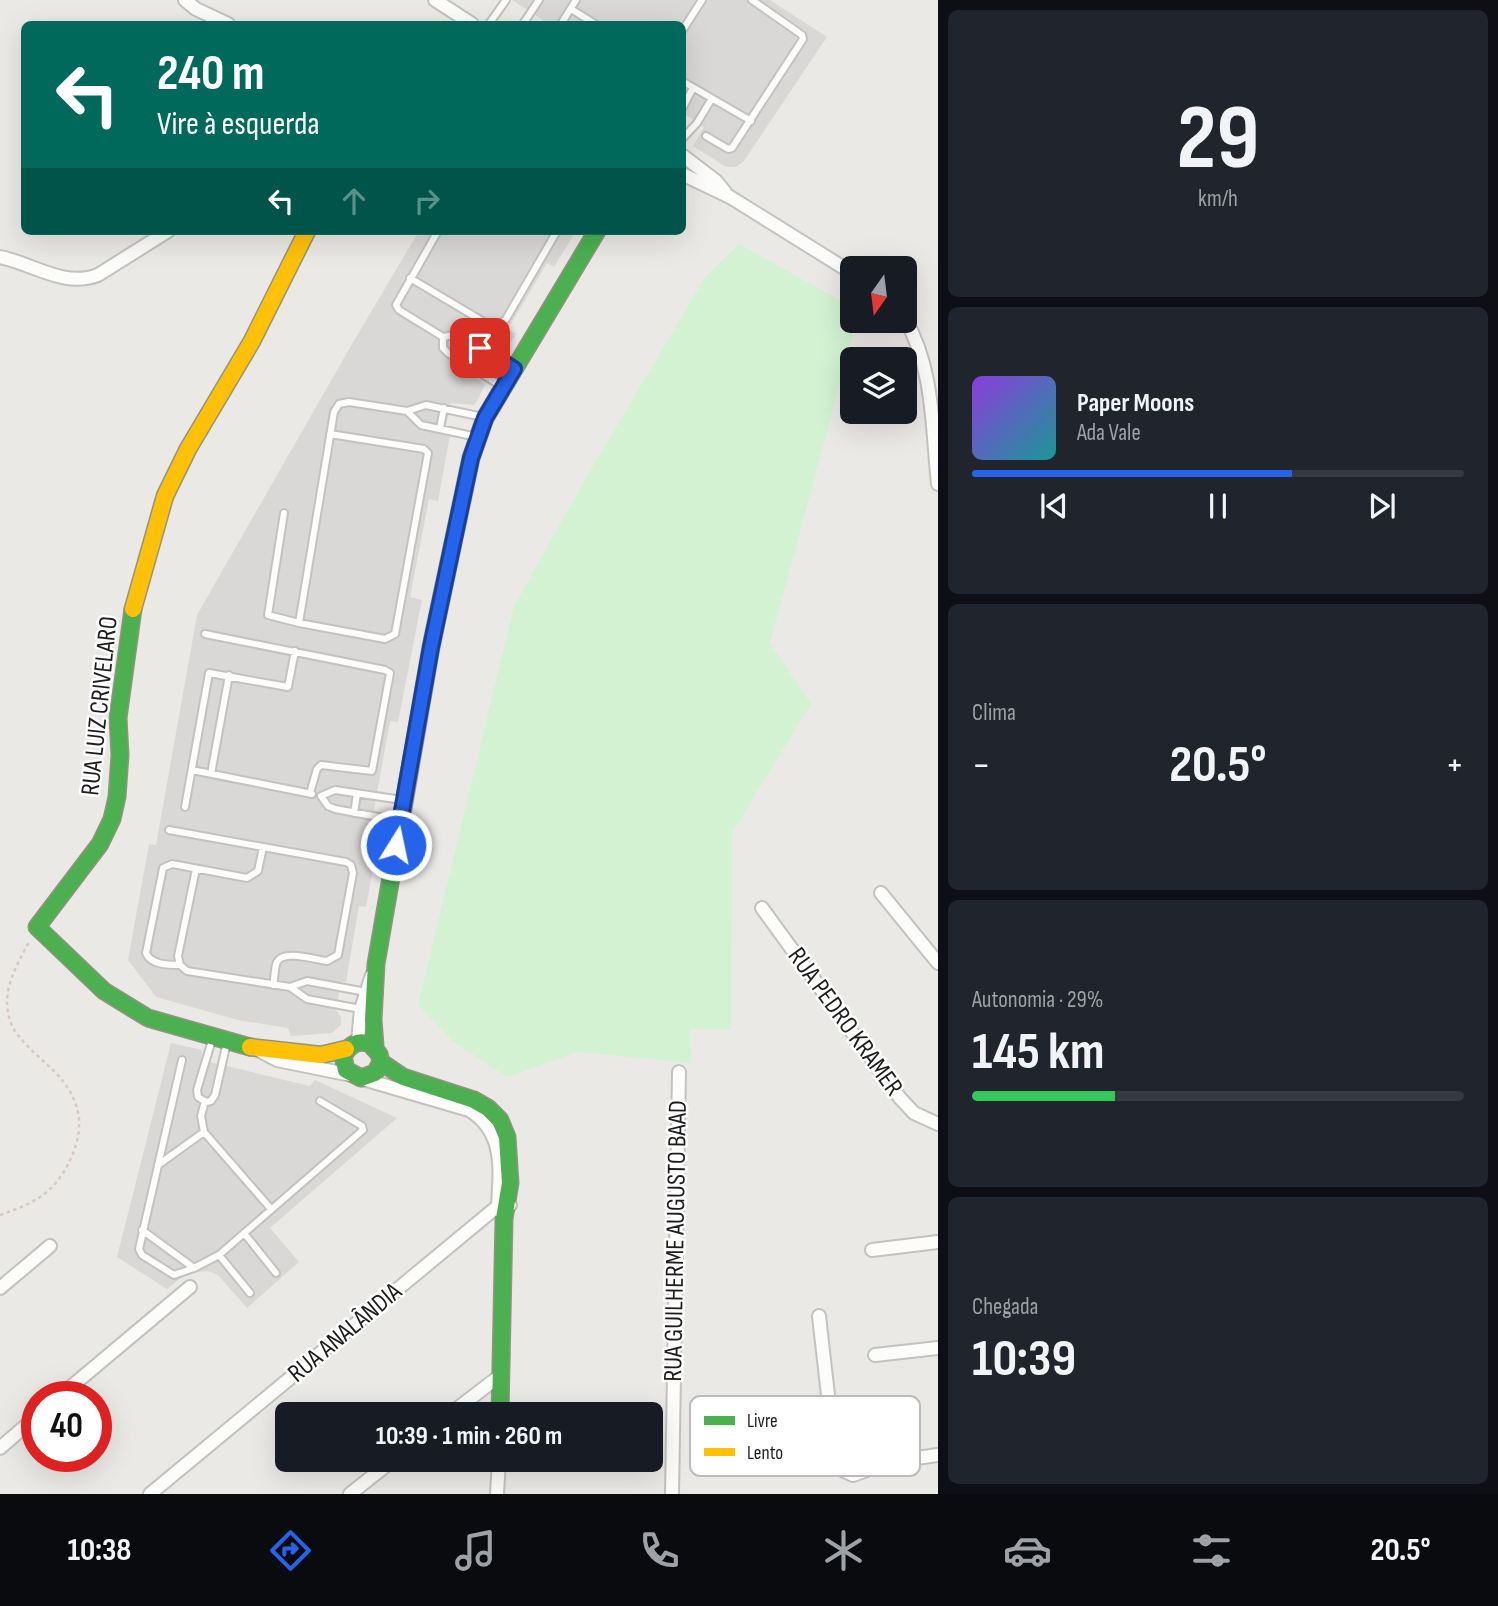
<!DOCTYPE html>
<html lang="pt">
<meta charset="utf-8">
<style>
:root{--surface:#171b24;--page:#20242c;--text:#f1f3f6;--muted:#9ea1a6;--line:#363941;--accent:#2563eb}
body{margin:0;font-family:"Sofia Sans Condensed",sans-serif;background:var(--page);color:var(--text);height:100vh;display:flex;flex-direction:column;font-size:26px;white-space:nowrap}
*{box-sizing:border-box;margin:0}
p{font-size:23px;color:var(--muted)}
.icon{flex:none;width:38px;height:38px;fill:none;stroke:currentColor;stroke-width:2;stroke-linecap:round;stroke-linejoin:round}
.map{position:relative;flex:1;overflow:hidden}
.details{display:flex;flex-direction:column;gap:10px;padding:10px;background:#0d0f14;width:560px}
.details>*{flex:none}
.banner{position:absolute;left:21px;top:21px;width:665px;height:214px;border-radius:10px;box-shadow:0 7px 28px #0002;background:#00695c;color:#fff;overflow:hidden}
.needle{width:46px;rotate:194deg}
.tools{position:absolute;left:840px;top:256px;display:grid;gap:14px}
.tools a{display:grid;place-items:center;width:77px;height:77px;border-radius:10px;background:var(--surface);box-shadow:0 7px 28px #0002;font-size:35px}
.speed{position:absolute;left:21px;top:1381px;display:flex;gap:14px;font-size:35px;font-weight:700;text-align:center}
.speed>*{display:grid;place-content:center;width:91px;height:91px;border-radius:50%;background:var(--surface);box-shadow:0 7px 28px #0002;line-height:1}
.speed .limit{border:10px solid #d22;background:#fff;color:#111}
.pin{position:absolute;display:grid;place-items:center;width:60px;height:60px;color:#fff;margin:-30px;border-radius:14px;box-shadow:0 4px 10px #0006}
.me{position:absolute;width:77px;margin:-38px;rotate:10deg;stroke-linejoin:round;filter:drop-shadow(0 0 5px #0008)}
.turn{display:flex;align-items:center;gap:24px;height:147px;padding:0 21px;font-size:32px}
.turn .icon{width:91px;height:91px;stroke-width:2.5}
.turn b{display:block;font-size:49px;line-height:60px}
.lanes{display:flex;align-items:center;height:66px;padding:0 21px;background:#0003;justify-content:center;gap:35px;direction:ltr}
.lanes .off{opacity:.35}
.big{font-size:52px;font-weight:700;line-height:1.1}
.details .tile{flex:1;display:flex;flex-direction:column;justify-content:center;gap:10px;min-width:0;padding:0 24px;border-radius:10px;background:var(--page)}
.details .dial{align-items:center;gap:0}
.dial b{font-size:91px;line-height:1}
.song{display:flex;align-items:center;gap:21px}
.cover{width:84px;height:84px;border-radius:10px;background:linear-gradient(135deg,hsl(270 70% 55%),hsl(180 70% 35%))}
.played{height:7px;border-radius:4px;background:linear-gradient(90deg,var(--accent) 65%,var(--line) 65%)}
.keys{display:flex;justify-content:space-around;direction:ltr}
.heat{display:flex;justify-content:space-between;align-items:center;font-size:38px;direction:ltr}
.charge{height:10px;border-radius:5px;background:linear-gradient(90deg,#34c759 29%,var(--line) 0)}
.trip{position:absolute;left:275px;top:1402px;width:388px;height:70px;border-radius:10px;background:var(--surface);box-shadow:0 7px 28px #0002;font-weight:700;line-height:70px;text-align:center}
.menu{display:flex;height:112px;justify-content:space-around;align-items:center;background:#090b0e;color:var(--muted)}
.menu .icon{width:49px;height:49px}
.menu .current{color:var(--accent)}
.menu b{font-size:32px;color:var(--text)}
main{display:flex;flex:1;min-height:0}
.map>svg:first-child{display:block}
.residential{fill:#dad8d6}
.park{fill:#d2f2d2}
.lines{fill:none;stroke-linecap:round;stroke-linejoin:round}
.lane-casing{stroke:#c3c2c1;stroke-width:10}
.street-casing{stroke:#c3c2c1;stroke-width:16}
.fast-casing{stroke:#92947e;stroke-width:19}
.slow-casing{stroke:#92947e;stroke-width:19}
.path{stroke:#d5c8c5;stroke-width:2.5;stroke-dasharray:3.5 3.5;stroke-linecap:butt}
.lane{stroke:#fcfcfb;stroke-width:6}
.street{stroke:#fcfcfb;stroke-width:12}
.fast{stroke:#4caf50;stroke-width:16}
.slow{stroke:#ffc107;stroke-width:16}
.route-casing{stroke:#184099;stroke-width:18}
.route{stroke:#2563eb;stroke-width:12}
.labels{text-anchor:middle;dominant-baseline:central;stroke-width:5;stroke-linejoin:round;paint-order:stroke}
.street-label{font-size:26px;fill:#1c1c1c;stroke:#fff}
.key{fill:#fff;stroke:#bbb;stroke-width:2}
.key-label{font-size:19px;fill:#1c1c1c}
</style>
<main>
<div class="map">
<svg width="938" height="1494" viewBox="0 0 938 1494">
<rect width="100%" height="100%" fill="#ebe9e5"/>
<path class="residential" d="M 512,0 L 770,0 L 827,37 L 744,161 L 736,167 L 726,167 L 693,146 L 704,127 L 683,113 L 682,24 L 542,24 L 544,21 Z
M 419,231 L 576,231 L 554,267 L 547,263 L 508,329 L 516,334 L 508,346 L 502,349 L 491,348 L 478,370 L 475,377 L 485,385 L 477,401 L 474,405 L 451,403 L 444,433 L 450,435 L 438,501 L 429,499 L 410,597 L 422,600 L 398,722 L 390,721 L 367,849 L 376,852 L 366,907 L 359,906 L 346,982 L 341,982 L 336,1010 L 341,1017 L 341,1025 L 332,1033 L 291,1036 L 288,1028 L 238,1020 L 156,997 L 128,960 L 149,844 L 156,845 L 197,615 L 352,344 Z
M 171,1043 L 202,1050 L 201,1060 L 310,1086 L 315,1080 L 397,1118 L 270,1228 L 299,1262 L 247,1308 L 218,1275 L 208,1271 L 187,1273 L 167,1289 L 117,1257 Z"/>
<path class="park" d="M 739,244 L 852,307 L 852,320 L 857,320 L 770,643 L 811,704 L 732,833 L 731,1030 L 690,1029 L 691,1063 L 578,1052 L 507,1077 L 451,1040 L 418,1005 L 514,606 L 583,483 L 705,277 Z"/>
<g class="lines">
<g class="lane-casing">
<path id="lane" d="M 571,9 L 595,24
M 489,24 L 506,0
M 523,24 L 539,0
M 561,24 L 576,0
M 682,31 L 702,0
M 682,81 L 751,121
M 682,109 L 693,88
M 706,136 L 728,149 L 732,148 L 803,39 L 802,35 L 752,0
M 682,139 L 697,123 L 711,100
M 438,231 L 396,305 L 399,310 L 443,337
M 410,278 L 489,325 L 499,325 L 506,319 L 557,231
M 469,365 L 480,348
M 503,387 L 448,353 L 443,348 L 443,337 L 454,335 L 459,337 L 512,368
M 440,428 L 444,408
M 477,437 L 421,425 L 407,411 L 426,405 L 483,417
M 284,513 L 268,615 L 299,623 L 385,639 L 395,634 L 428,453 L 424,449 L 330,434
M 299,623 L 334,412 L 339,404 L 349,402 L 407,411
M 205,634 L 385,670 L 390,673 L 372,771 L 321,765 L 317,769 L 310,793
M 192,770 L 312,794
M 211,774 L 229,675
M 185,807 L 209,673 L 288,687 L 295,651
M 354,813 L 357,794
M 400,821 L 335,809 L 328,806 L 321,796 L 335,790 L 402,800
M 169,830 L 346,862 L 351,865 L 353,873 L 338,955 L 327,961 C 316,960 283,949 277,962 C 274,968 275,978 273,985
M 196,869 L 178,956 L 180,965 L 187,971 L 290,987
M 180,965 C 168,965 151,965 146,953 L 163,868 L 172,864 L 247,878 L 258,871 L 263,847
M 361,1009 L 307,999 L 290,987 L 307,981 L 366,992
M 212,1040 L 197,1090 L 198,1097 L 206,1102 L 211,1101 L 215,1095 L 227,1042
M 182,1060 L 139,1249 L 142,1255 L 174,1275 L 194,1268 L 219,1255 L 363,1130 L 362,1126 L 320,1101
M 205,1101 L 201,1116 L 204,1132 L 271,1209
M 158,1165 L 204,1132
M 142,1230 L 194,1268
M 244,1233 L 276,1273
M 219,1255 L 250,1293"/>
</g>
<g class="street-casing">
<path id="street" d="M 185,0 L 196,9 L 228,24
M 435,0 L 472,24
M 682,155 L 716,181 L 725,192
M 682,174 L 730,197 L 852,273
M 0,257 C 34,264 64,288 98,275 L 168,231
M 905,319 C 934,368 932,429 938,484
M 881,893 L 938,963
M 762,908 L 900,1098 L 914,1113 L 938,1124
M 358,1041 L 361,1009 L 372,975
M 258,1050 L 277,1060 L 351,1075
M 363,1079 L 469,1110 C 505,1132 500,1169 498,1206 L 501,1212
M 872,1250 L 938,1242
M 0,1288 L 50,1246
M 819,1316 L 835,1457 L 840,1469 L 853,1475 L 889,1462 L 938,1455
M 875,1355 L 938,1348
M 60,1396 L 190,1287
M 450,1414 L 501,1375
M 0,1448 L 37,1416
M 150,1494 L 498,1206 L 510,1205
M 350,1494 L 393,1460
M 497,1494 L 499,1460
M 672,1494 L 679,1072"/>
</g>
<g class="fast-casing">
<path id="fast" d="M 133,609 L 118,718 L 120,755 L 117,797 L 112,819 L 100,844 L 37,927 L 104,991 L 148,1018 L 250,1047
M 375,1046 L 373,1020 L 376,964 L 431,647 L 471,458 L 485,418 L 597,231
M 381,1062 L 375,1073 L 361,1078 L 346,1070 L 343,1056 C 350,1045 357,1039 370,1044 L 379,1054 L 381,1062 L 403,1077 L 474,1100 L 488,1108 L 500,1120 L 507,1137 L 510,1183 L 504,1219 L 500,1414"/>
</g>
<g class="slow-casing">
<path id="slow" d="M 133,609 L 165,496 L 188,449 L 252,341 L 307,231
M 250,1047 L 321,1055 L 346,1049"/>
</g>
<path class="path" d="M 0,1215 C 17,1209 34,1203 48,1191 C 65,1176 79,1147 79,1125 C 80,1109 72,1092 62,1080 C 48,1062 16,1042 10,1020 C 0,991 17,965 30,940"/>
<use href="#lane" class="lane"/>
<use href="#street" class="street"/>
<use href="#fast" class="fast"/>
<use href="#slow" class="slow"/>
</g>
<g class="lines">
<g class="route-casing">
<path id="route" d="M 396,845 L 431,647 L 471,458 L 485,418 L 514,369 L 480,348"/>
</g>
<use href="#route" class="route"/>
</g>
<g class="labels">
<g class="street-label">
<text transform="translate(100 706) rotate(-84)">RUA LUIZ CRIVELARO</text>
<text transform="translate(845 1022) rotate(54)">RUA PEDRO KRAMER</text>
<text transform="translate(676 1241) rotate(-89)">RUA GUILHERME AUGUSTO BAAD</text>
<text transform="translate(345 1333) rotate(-40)">RUA ANALÂNDIA</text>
</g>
</g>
<rect x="690" y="1396" width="230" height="80" rx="10" class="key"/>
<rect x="704" y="1416" width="31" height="9" fill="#4caf50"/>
<rect x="704" y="1448" width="31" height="8" fill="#ffc107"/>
<g class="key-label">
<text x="747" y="1427">Livre</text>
<text x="747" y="1459">Lento</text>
</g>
</svg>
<div class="tools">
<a><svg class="needle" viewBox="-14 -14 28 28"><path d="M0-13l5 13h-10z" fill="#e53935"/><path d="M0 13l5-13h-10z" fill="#9ea1a6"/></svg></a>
<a><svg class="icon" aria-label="layers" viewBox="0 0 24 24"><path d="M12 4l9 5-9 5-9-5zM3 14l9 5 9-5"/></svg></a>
</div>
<div class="speed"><div class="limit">40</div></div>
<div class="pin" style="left:480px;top:348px;background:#d93025"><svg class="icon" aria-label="arrive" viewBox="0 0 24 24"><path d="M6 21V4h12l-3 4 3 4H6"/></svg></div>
<svg class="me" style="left:396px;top:845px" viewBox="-20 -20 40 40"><circle r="17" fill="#2563eb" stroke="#fff" stroke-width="3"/><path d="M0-11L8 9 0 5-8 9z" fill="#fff"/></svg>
<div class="trip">10:39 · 1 min · 260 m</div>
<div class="banner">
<div class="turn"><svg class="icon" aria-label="left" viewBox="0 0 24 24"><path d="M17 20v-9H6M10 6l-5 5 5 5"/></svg><div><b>240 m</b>Vire à esquerda</div></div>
<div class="lanes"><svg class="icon" aria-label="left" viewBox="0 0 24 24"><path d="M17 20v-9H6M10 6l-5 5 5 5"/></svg><svg class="icon off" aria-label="ahead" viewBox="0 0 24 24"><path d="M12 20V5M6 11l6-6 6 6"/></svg><svg class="icon off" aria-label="right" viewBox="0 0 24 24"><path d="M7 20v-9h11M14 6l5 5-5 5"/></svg></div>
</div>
</div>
<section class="details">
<div class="tile dial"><b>29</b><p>km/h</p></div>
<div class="tile">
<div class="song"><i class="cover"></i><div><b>Paper Moons</b><p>Ada Vale</p></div></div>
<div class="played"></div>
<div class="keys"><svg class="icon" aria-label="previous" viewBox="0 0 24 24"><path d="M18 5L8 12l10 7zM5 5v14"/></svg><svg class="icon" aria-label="pause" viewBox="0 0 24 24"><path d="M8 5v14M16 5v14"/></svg><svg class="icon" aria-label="next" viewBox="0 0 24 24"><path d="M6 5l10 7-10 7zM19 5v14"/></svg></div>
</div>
<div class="tile"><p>Clima</p>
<div class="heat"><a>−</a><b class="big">20.5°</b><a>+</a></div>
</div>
<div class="tile"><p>Autonomia · 29%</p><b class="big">145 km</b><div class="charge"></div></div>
<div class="tile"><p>Chegada</p><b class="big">10:39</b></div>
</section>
</main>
<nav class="menu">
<b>10:38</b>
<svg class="icon current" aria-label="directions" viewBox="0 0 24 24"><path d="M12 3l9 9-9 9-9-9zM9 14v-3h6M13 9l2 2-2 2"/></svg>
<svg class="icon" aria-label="music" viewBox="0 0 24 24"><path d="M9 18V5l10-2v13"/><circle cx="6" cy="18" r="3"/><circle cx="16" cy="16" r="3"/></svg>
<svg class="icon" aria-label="phone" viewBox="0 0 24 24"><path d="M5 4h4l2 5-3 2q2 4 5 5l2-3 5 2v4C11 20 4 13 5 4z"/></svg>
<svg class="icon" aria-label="climate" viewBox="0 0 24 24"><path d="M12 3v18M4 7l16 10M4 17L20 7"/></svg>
<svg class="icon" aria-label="car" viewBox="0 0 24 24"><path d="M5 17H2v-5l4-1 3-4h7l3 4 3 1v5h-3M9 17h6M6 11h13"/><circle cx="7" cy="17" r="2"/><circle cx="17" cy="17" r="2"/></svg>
<svg class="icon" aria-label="filters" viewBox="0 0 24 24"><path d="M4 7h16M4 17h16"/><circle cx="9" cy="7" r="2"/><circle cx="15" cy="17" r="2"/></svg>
<b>20.5°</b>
</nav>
